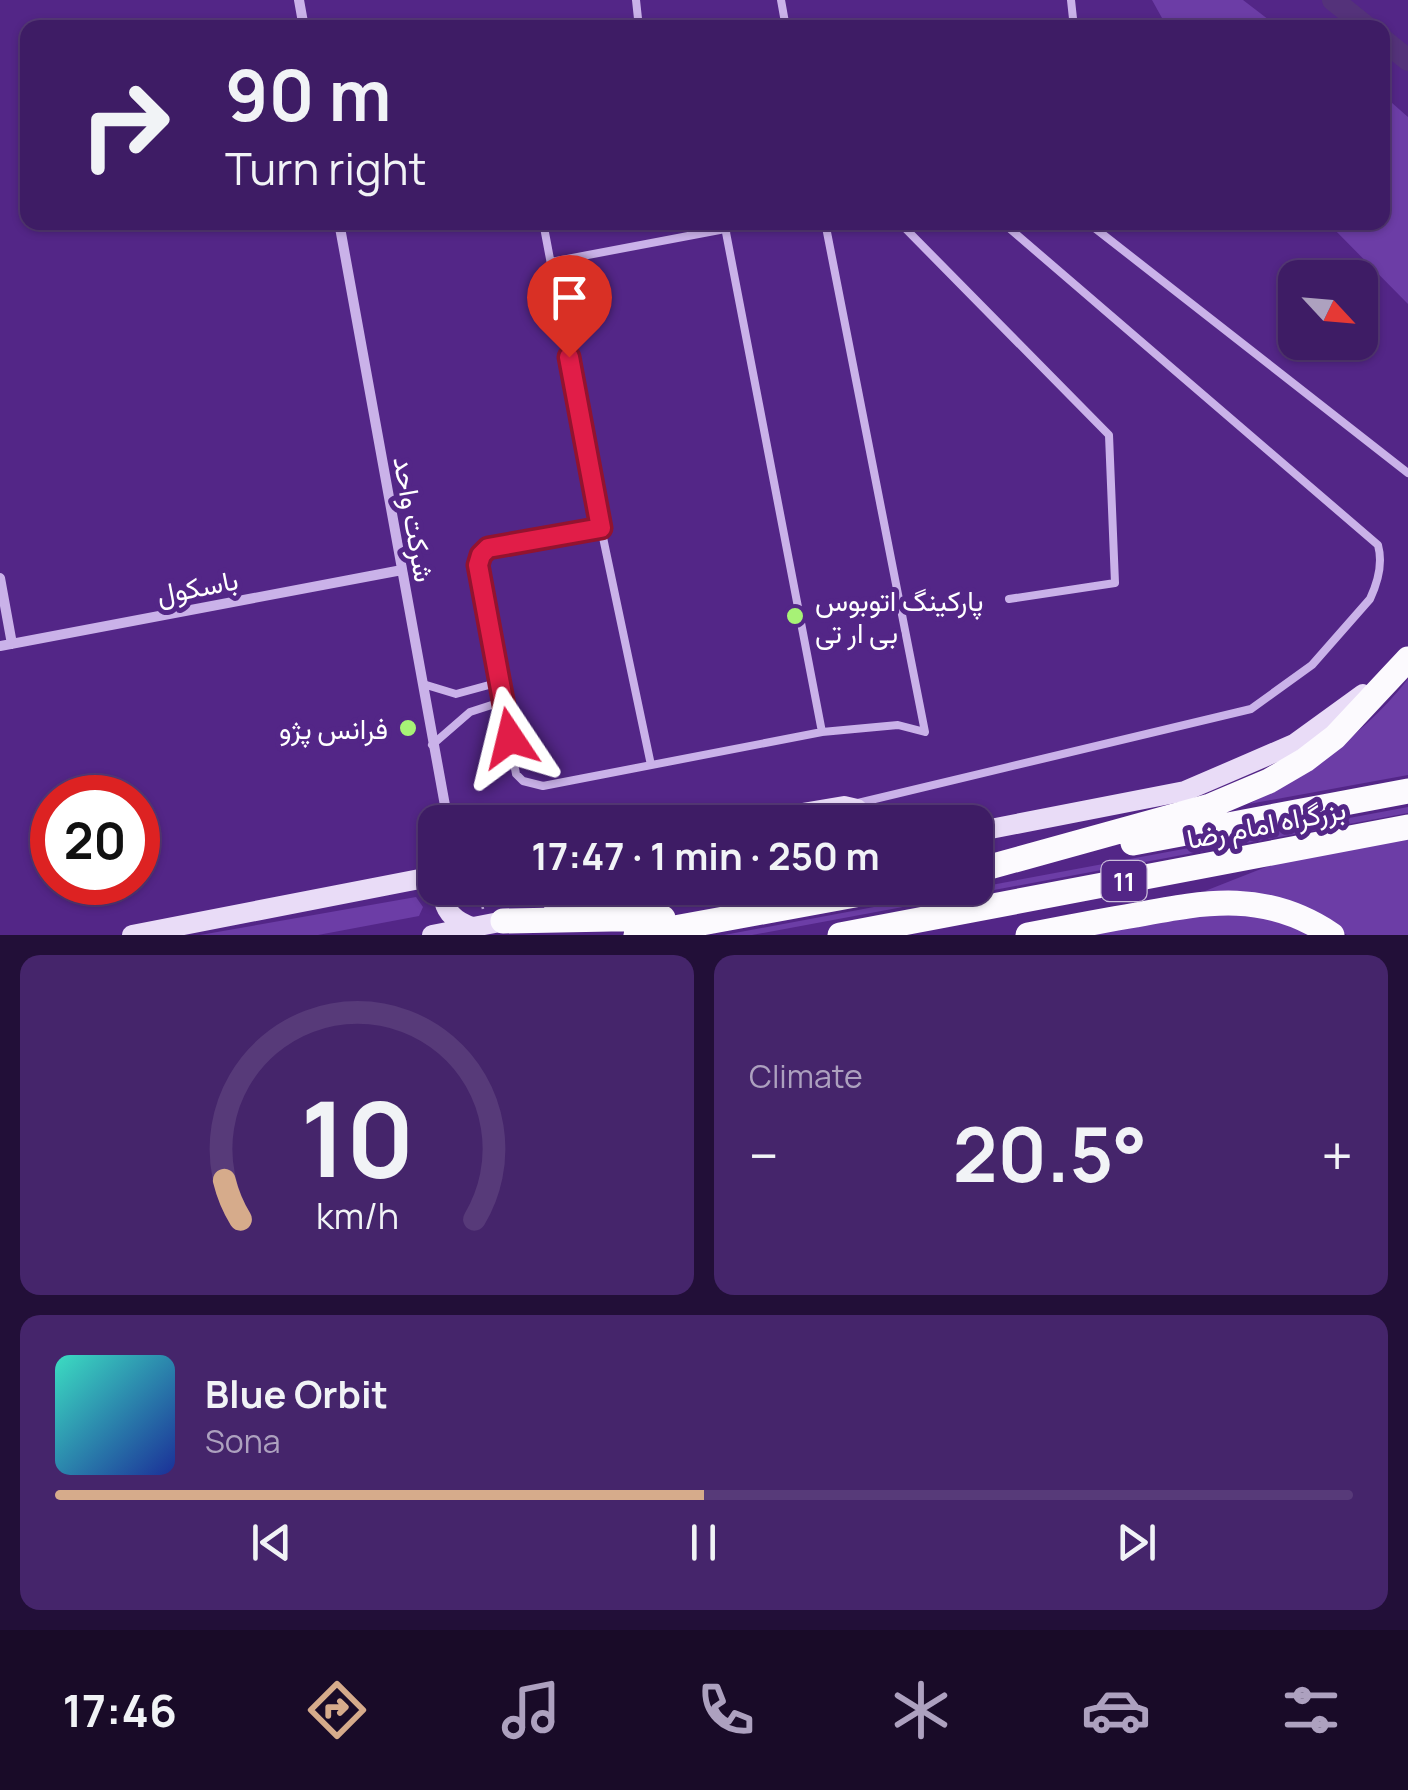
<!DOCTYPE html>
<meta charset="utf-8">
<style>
:root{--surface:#3e1c65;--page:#45256b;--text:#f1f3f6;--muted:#ada1bf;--line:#573a79;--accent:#d6ab8b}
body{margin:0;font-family:Manrope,Vazirmatn,sans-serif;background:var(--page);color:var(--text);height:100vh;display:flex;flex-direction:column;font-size:38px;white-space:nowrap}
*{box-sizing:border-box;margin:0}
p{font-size:32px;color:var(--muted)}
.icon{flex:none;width:55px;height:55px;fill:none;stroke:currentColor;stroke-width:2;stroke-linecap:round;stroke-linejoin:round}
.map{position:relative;height:935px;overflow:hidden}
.details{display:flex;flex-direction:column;gap:20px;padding:20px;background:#220f38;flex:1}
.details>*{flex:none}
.guide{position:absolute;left:20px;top:20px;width:1370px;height:210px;border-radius:20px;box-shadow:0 2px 8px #0004,0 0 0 2px var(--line);background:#3e1c65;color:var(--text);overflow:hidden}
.needle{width:65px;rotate:116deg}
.controls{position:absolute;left:1278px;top:260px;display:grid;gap:20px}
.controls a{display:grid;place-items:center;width:100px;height:100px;border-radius:20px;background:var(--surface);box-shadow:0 2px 8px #0004,0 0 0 2px var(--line);font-size:50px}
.speed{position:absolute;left:30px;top:775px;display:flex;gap:20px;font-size:50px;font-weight:700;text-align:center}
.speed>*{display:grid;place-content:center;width:130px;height:130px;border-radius:50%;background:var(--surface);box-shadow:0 2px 8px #0004,0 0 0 2px var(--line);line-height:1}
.speed .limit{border:15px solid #d22;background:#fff;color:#111}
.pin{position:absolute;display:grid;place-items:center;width:85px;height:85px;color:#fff;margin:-102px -42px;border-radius:50% 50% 50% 0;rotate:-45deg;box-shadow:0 0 10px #0007}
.pin .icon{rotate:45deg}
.me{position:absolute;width:110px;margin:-55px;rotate:350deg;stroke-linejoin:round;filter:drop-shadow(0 0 8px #0008)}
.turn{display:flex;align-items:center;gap:35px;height:210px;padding:0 40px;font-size:45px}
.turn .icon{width:130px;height:130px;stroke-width:2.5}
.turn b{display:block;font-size:70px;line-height:85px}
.big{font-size:75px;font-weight:700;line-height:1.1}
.details .tile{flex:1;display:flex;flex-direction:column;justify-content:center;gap:15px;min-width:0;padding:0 35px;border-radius:20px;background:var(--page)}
.details .dial{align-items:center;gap:0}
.dial svg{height:260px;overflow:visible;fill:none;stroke:var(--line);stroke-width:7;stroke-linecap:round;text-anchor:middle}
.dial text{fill:var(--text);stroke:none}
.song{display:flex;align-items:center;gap:30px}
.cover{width:120px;height:120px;border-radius:15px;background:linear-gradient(135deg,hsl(170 70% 55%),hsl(230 70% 35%))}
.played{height:10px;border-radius:5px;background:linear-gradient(90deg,var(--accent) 50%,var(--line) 50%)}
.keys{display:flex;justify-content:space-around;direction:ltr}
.heat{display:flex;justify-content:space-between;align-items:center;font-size:55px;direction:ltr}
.details .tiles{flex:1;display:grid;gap:20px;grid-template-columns:1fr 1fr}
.tile:last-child{grid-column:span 2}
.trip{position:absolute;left:418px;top:805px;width:575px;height:100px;border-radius:20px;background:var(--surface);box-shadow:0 2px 8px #0004,0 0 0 2px var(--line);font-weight:700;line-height:100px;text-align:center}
.menu{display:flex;height:160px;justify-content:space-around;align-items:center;background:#190b28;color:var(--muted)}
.menu .icon{width:70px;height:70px}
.menu .current{color:var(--accent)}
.menu b{font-size:45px;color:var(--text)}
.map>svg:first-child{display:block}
.green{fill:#6c3da6}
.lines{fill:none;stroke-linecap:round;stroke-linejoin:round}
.river{stroke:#54327a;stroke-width:22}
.path{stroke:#cab2e9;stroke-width:2.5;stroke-dasharray:5 8;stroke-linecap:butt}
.service{stroke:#cab2e9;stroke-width:8}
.minor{stroke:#cab2e9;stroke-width:10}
.secondary{stroke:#e9dcf7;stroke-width:20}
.trunk{stroke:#fcfafe;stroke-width:25}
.route-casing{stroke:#92132f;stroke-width:25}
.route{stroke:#e11d48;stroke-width:18}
.poi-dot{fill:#a7f276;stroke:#532687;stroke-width:4}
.labels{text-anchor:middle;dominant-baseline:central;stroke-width:10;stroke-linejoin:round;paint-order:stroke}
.shield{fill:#532687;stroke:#cbbedb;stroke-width:2.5}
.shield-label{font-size:25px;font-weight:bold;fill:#fff}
.street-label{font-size:28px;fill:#fff;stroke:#532687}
.poi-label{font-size:28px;fill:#fff;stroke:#532687;text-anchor:start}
</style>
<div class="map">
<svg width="1408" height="935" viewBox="0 0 1408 935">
<rect width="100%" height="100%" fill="#532687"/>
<path class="green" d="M 1152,0 L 1243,0 L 1278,27 L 1167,27 Z
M 1383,95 L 1408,117 L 1408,304 L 1328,223 L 1382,222 Z
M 1408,679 L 1408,775 L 1249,804 C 1309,772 1366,733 1408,679 Z
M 1408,807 L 1408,813 L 752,935 L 724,935 Z
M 1408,836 L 1408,935 L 1347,935 L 1322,919 L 1238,893 L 1205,891 L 1271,865 Z
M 416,897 L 423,907 L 419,916 L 318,935 L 200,935 Z
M 1195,914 L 1262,914 L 1319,935 L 1076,935 Z"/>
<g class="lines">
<path class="river" d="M 1333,0 L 1368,28
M 1382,39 L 1408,60"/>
<path class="path" d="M 939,822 L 951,819 L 952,822
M 483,909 L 482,904 L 505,900 L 506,903"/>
<path class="service" d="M 636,0 L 639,28
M 781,0 L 786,28
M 1071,0 L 1074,28
M 543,222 L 601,528 L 651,765
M 724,222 L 822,732
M 899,222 L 1109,435 L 1115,583 L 1009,599
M 1087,222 L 1408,473
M 551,262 L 762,222
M 601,528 L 488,549 L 481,555 L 477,565 L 516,774 L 523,781 L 543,786 L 822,732 L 898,725 L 925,732 L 825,222
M 423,684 L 456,694 L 500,682
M 432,745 L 470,712 L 504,701
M 858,803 L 1251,709 L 1312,665 L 1370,599 C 1378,582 1383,563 1378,545 L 1002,222"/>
<path class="minor" d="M 299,0 L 304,28
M 339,222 L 448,822
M 0,578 L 12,644
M 0,646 L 402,570"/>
<path class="secondary" d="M 749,822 L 844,806 L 857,809 L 869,822
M 975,832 L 1185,791 L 1294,744 L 1363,694
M 445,888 C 440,909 454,921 472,927
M 553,912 L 679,888
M 132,935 L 435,876
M 432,935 L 515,919"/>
<path class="trunk" d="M 1133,843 L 1408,791
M 975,871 L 1210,806 L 1269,781 L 1305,760 L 1335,737 L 1408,659
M 503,921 L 663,918
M 636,935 L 893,888
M 840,935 L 1408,827
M 1028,935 C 1064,928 1100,921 1136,915 C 1208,901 1267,891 1332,935"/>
</g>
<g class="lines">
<g class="route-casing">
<path id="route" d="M 510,738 L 478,565 L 481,555 L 488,548 L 601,528 L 569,357"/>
</g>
<use href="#route" class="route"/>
</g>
<g class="poi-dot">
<circle cx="795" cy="616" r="10"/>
<circle cx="408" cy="728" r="10"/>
</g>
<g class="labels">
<rect class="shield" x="1101.5" y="861" width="45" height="40" rx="8"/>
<g class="shield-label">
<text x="1124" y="881">11</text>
</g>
<g class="street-label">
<text transform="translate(415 519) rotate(80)">شرکت واحد</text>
<text transform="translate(197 586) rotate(-11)">باسکول</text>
<text transform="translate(1266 823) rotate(-11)">بزرگراه امام رضا</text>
</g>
<g class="poi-label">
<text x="815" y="600">پارکینگ اتوبوس<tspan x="815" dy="32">بی ار تی</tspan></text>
<text x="388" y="728" text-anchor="end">فرانس پژو</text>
</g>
</g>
</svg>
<div class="controls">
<a><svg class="needle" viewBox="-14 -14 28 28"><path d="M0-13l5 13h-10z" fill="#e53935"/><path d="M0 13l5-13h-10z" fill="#ada1bf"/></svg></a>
</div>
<div class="speed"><div class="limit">20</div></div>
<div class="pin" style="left:569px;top:357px;background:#d93025"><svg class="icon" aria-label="arrive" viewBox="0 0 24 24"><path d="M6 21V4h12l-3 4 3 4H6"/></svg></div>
<svg class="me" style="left:510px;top:738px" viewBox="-20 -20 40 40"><path d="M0-17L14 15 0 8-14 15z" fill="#e11d48" stroke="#fff" stroke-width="4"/></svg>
<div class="trip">17:47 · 1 min · 250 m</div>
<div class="guide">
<div class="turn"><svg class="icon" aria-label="right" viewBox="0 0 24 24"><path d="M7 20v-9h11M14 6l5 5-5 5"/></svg><div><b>90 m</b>Turn right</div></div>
</div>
</div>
<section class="details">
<div class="tiles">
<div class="tile dial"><svg viewBox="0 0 100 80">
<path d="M14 69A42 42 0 1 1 86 69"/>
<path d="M14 69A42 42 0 0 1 9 57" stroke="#d6ab8b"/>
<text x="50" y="56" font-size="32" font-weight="700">10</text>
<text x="50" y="72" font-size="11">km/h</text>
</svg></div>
<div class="tile"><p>Climate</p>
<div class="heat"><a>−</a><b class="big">20.5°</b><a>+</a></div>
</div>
<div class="tile">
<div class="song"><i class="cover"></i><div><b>Blue Orbit</b><p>Sona</p></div></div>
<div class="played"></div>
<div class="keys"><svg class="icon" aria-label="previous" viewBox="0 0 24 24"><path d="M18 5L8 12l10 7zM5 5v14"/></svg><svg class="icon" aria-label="pause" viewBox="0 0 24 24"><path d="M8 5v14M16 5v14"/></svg><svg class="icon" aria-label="next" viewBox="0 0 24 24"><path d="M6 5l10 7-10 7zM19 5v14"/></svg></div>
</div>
</div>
</section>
<nav class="menu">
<b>17:46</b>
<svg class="icon current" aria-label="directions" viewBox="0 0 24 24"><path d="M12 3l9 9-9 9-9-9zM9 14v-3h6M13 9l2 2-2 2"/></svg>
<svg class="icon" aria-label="music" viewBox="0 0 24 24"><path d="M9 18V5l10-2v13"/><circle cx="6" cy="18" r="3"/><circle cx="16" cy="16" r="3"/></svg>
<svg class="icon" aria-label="phone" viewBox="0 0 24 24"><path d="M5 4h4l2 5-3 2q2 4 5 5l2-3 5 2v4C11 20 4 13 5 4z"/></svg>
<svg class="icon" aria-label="climate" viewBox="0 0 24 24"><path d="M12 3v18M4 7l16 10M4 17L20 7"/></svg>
<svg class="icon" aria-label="car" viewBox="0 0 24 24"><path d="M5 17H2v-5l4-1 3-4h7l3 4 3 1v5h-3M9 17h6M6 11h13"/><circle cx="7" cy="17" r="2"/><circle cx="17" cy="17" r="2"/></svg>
<svg class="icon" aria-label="filters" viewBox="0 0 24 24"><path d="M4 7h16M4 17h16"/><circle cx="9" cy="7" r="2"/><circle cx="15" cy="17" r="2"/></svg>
</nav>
